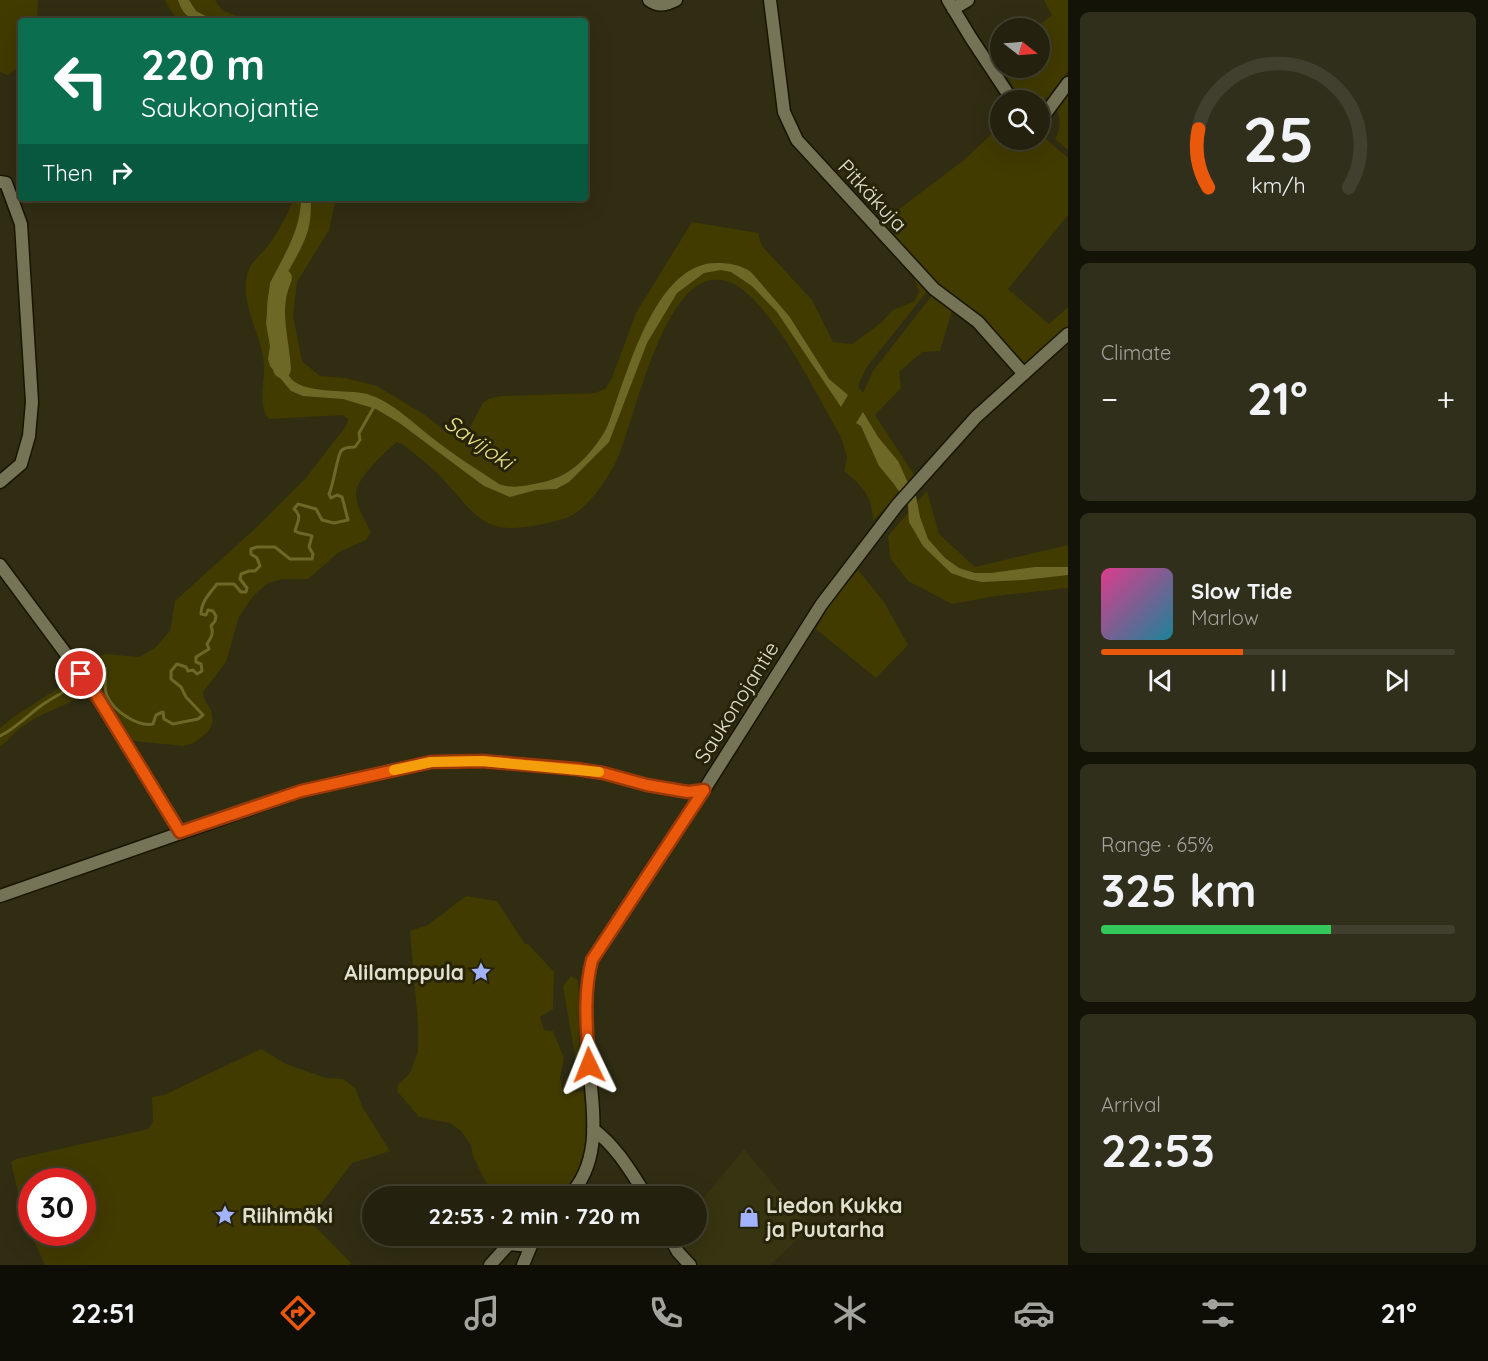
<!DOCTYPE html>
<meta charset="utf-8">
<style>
:root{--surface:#24220e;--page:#302f1c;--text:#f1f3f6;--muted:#a3a49e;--line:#413f2e;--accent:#ea580c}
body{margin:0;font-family:Quicksand,sans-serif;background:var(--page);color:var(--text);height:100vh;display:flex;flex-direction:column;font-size:22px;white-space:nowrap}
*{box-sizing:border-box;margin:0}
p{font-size:20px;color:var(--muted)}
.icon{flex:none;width:33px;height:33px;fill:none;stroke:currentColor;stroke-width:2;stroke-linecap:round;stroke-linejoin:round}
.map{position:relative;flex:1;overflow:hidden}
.sheet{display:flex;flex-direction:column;gap:12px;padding:12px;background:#141308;width:420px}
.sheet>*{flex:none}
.banner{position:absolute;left:18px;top:18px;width:570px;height:183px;border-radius:6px;box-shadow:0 6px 24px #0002,0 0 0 2px var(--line);background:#0b6e4f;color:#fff;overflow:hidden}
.needle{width:39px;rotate:107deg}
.controls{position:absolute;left:990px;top:18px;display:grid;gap:12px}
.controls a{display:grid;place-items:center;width:60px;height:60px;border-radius:50%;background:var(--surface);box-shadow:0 6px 24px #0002,0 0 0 2px var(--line);font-size:30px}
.speed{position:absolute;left:18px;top:1168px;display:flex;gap:12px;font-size:30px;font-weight:700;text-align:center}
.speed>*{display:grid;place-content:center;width:78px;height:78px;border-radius:50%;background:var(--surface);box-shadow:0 6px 24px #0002,0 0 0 2px var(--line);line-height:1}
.speed .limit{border:9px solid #d22;background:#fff;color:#111}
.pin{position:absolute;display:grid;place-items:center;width:51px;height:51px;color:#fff;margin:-26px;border:3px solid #fff;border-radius:50%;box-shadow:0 2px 6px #0007}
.me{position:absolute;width:66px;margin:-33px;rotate:358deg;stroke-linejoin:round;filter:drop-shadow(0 0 4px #0008)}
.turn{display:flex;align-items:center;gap:21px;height:126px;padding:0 24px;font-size:27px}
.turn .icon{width:78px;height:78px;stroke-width:2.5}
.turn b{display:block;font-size:42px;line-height:51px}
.then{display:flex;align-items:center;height:57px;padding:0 24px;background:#0003;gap:12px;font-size:22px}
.big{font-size:45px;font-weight:700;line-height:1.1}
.sheet .card{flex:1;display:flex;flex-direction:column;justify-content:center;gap:9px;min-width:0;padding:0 21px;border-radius:9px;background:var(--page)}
.sheet .dial{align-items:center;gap:0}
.dial svg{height:156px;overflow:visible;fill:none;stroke:var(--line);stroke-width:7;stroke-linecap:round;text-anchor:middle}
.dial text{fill:var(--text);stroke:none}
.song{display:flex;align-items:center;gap:18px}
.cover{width:72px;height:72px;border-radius:9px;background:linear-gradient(135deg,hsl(330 70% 55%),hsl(190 70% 35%))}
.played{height:6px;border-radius:3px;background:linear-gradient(90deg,var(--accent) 40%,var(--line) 40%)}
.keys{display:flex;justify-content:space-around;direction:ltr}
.heat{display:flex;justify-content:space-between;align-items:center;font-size:33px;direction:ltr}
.charge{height:9px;border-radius:4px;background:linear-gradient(90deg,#34c759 65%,var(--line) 0)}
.trip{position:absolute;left:362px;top:1186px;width:345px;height:60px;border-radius:30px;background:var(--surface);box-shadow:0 6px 24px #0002,0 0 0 2px var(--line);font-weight:700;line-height:60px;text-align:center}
.tab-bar{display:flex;height:96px;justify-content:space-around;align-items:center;background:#0e0e06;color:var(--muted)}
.tab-bar .icon{width:42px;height:42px}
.tab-bar .on{color:var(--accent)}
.tab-bar b{font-size:27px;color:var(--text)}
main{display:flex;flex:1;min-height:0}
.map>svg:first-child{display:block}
.built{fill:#373411}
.green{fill:#413b00;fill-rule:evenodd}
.water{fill:#6e6827}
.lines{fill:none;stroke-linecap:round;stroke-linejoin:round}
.stream{stroke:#6e6827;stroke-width:3}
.river{stroke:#6e6827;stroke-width:18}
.minor-casing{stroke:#181500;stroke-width:15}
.minor{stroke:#767457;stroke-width:12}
.route-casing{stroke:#983908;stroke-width:15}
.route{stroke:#ea580c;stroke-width:10}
.slow{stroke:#f59e0b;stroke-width:10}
.labels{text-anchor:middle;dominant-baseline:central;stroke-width:6;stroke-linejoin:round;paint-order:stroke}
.street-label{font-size:21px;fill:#e1e0d0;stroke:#262308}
.poi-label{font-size:21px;font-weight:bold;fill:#e1e0d0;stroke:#262308;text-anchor:start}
.water-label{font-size:22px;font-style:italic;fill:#e9e183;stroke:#262308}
</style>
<main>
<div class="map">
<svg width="1068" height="1265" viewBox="0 0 1068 1265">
<rect width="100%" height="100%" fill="#302d13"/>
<path class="built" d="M 744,1149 L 810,1228 L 770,1265 L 696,1265 L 673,1236 L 696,1236 L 696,1207 Z"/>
<path class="green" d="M 0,0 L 38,0 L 37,21 L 21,21 L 21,65 L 8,75 L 0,72 Z
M 165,0 L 215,0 L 222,10 L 249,21 L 179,21 L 170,10 Z
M 1044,0 L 1068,0 L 1068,71 L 1049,97 L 1040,101 L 1023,100 L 996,61 L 1000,58 L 1000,68 L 1040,68 L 1040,28 L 1036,28 L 1052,15 Z
M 1068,94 L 1068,150 L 1055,139 C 1061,128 1061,121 1057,109 Z
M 1000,126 L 1000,140 L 1040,140 L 1040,134 L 1068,158 L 1068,215 L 1008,289 L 1049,324 L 1068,307 L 1068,327 L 1023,367 L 941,291 L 878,225 L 964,160 Z
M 294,198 L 336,198 L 329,230 L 297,282 L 293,316 L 302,361 L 320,376 L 346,378 L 377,386 L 425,415 L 449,434 L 459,435 L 469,429 L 483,403 L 489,399 L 500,396 L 595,393 L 605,389 L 612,378 L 636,313 L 692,222 L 758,233 L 762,246 L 812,300 L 833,342 L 852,344 L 881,323 L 893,310 L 915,301 L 919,291 L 914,278 L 916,275 L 929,289 L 866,368 L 858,386 L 863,393 L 873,371 L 933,294 L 953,307 L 940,351 L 922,352 L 899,372 L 901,388 L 875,415 L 915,476 L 873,521 C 872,495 863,487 844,471 L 847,457 L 841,437 C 816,394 786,330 750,296 C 672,222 637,418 617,460 C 608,478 593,501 576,513 C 562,522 531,527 514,528 C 480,529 470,508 449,486 C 439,474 428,464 416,455 C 410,450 405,445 397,442 C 386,451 356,479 356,493 C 356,507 365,520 371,532 L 366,540 L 339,552 L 308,579 L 282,579 L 268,583 L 253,596 L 239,617 L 226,662 L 203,692 L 204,698 L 211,710 L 213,722 L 208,732 L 194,743 L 183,746 L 134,741 L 84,696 L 37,717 L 19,729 L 0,747 L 0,728 L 12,718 L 72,679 L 95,658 L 105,654 L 139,657 L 155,648 L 170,631 L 175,601 L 258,526 L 305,479 L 346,426 L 348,419 L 342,415 L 269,419 C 257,405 265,383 264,366 C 263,336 240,306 247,276 C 250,261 262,255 270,243 C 280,229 288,214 294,198 Z
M 927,491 L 939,534 L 975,567 L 1068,545 L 1068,588 L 996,596 L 952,604 L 908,581 L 890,558 L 888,536 Z
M 858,570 L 884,602 L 908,645 L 876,678 L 816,629 L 829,605 Z
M 466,896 L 497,901 L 525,944 L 528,944 L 554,972 L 553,1009 L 540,1017 L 544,1030 L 553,1031 L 564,1058 L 560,1077 L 563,1093 L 583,1091 C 590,1129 591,1170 559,1197 L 497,1197 L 484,1179 L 473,1156 L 471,1145 L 461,1131 L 450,1123 L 419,1117 L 397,1091 L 398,1085 L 410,1073 L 418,1052 L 418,1024 L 410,931 L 428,925 Z
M 571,976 L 578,980 L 583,1070 L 576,1062 L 563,986 Z
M 261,1049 L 286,1064 L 326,1078 L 343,1079 L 355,1088 L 363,1108 L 390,1151 L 352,1163 L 309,1220 L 351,1263 L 349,1265 L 45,1265 L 25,1222 L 11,1162 L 16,1159 L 148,1129 L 153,1122 L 152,1097 L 164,1095 ZM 32,1182 L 82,1182 L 82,1233 L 32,1233 Z"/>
<path class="water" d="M 178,0 L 189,0 L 196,11 L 215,21 C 195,21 185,21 178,0 Z
M 301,198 L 311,198 C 311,209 311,219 308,230 C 301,256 280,276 277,305 C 275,320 281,363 289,376 C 301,395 347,389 367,394 C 393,402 414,424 435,440 C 455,456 477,469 499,484 C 512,489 525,486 539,483 C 568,478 586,460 602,436 C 609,426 612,412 616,402 C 632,358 660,262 717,263 C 730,263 741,265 751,272 L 789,316 L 829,379 L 848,395 L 841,407 L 777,312 L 752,286 L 731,272 L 721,270 L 704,273 L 677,293 L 647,343 L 609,442 L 569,482 L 556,489 L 536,490 L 510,497 L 484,486 L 398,422 L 376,409 L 343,399 L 303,396 L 291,391 L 270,366 L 268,359 L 270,346 L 266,323 L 270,283 C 284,255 301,230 301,198 Z
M 863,412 L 878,437 L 898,461 L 909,485 L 916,496 L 920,517 L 928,539 L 945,558 L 959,568 L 975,573 L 991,573 L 1035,567 L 1068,567 L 1068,575 L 1023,580 L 982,582 L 968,579 L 951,573 L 923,546 L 909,522 L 908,505 L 894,484 L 879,466 L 861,426 L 856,423 Z"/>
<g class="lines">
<path class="stream" d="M 88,676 L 100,667 L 105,668 C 107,677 103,687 107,696 C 114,711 137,727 153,724 L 156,715 L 163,712 L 164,719 L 173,724 L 198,719 L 203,715 L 186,697 L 181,687 L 171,679 L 171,671 L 177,664 L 186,667 L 188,671 L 193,670 L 197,674 L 202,671 L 201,664 L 196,662 L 196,657 L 209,649 L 207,644 C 211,638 214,633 211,626 L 215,621 L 216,616 L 213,611 L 208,610 L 206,615 L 201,614 C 201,602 210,593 217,584 L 234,584 L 241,592 L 246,592 L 247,588 L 240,579 L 241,574 L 249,571 L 255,571 L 260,566 L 257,558 L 251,554 L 251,549 L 257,547 L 275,547 L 290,559 L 312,559 L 313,554 L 309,547 L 312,536 C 306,533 301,535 295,531 C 297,522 303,517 294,509 L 298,504 L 316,509 L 322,520 L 334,523 L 348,520 L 342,497 L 337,495 L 331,498 L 329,494 C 334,483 337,457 341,451 C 344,447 350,447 355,447 L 360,440 L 359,433 L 375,405
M 0,736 C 16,728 28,715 42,705 C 55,696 70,689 83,680"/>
<path class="river" d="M 282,369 C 280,339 269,307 283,278"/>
<g class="minor-casing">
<path id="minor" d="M 649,0 C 658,7 666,5 676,0
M 770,0 L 784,112 L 797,140 L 934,289 L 978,322 L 1024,374
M 948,0 L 971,38 L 1012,100
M 953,9 L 968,0
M 1040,121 L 1068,83
M 0,182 L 6,183 L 21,224 L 32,402 L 29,436 L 21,464 L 0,482
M 0,565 L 95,693 L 180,832
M 0,896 L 301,791 L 431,762 L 482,761 L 577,769 L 603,773 L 647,785 L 688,792 L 704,790 L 821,605 L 898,504 L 976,417 L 1068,334
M 593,1129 C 617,1147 631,1172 647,1197
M 568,1197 C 603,1162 593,1110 589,1066 C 586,1031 584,994 592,960 L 704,790
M 669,1236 L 678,1252 L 690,1265
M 490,1265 L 509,1244 L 530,1246
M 523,1265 L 535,1236"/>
</g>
<use href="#minor" class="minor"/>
</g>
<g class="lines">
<g class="route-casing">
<path id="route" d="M 81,674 L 95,693 L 180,832 L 301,791 L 431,762 L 482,761 L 577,769 L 603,773 L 647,785 L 688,792 L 704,790 L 592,960 C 583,995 587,1030 589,1065"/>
</g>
<use href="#route" class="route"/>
<path class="slow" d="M 394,770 L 431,762 L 482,761 L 599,772"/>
</g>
<defs>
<g id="sight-bare" transform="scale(1.62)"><path d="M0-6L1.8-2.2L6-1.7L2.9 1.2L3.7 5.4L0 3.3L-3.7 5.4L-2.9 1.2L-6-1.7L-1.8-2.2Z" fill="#a3b2fd" stroke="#262308" stroke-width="2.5" paint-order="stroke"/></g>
<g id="shop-bare" transform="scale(1.62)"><path d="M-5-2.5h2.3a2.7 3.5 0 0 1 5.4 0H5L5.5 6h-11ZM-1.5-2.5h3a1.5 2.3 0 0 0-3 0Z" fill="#a3b2fd" stroke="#262308" stroke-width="2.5" paint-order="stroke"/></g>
</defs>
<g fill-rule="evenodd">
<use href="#sight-bare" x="481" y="972"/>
<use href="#sight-bare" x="225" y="1215"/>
<use href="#shop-bare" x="749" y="1217"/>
</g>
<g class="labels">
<g class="street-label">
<text transform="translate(873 195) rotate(47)">Pitkäkuja</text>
<text transform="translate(736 702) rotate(-58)">Saukonojantie</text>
</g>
<g class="poi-label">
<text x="464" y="972" text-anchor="end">Alilamppula</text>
<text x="766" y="1205">Liedon Kukka<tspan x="766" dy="24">ja Puutarha</tspan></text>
<text x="242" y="1215">Riihimäki</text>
</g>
<g class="water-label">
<text transform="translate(479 442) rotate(35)">Savijoki</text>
</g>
</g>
</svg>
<div class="controls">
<a><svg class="needle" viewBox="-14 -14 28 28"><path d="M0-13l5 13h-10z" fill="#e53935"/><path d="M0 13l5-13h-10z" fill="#a3a49e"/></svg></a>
<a><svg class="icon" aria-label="search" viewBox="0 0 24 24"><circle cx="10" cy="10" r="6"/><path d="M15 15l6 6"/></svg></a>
</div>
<div class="speed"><div class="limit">30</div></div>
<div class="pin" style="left:81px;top:674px;background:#d93025"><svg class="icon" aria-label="arrive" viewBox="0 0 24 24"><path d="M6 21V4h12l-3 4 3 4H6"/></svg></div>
<svg class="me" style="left:589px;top:1065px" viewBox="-20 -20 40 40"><path d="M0-17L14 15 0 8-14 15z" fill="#ea580c" stroke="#fff" stroke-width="4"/></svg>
<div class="trip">22:53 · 2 min · 720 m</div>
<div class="banner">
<div class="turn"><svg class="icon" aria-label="left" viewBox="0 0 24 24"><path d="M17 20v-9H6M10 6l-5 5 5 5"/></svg><div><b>220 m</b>Saukonojantie</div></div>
<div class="then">Then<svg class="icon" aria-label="right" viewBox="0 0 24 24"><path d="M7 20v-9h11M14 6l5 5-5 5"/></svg></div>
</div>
</div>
<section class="sheet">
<div class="card dial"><svg viewBox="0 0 100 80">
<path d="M14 69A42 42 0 1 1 86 69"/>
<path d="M14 69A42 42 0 0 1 9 39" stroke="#ea580c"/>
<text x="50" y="56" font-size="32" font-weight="700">25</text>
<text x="50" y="72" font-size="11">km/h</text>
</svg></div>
<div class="card"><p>Climate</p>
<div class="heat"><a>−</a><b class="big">21°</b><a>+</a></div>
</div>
<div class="card">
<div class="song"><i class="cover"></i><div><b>Slow Tide</b><p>Marlow</p></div></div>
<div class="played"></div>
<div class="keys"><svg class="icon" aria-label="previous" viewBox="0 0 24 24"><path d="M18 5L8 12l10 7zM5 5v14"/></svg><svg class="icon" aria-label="pause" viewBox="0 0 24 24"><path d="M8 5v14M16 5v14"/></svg><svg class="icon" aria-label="next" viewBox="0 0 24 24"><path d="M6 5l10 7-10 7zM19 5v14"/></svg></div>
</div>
<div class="card"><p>Range · 65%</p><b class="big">325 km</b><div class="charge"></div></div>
<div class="card"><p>Arrival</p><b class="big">22:53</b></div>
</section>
</main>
<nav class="tab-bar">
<b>22:51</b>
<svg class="icon on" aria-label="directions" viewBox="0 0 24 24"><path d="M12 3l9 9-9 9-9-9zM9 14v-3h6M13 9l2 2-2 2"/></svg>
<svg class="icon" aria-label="music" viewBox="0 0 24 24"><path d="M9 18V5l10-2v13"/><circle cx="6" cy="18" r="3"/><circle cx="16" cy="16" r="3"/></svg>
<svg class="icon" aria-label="phone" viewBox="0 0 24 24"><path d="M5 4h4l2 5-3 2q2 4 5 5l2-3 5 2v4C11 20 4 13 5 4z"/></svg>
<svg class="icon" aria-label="climate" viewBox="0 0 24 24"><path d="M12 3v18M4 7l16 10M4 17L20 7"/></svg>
<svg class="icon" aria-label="car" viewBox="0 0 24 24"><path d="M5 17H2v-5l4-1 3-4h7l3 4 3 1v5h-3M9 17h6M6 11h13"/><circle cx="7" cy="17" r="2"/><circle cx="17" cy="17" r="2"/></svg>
<svg class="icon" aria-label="filters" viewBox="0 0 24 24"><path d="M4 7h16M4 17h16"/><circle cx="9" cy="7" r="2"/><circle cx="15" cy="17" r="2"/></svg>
<b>21°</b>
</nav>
